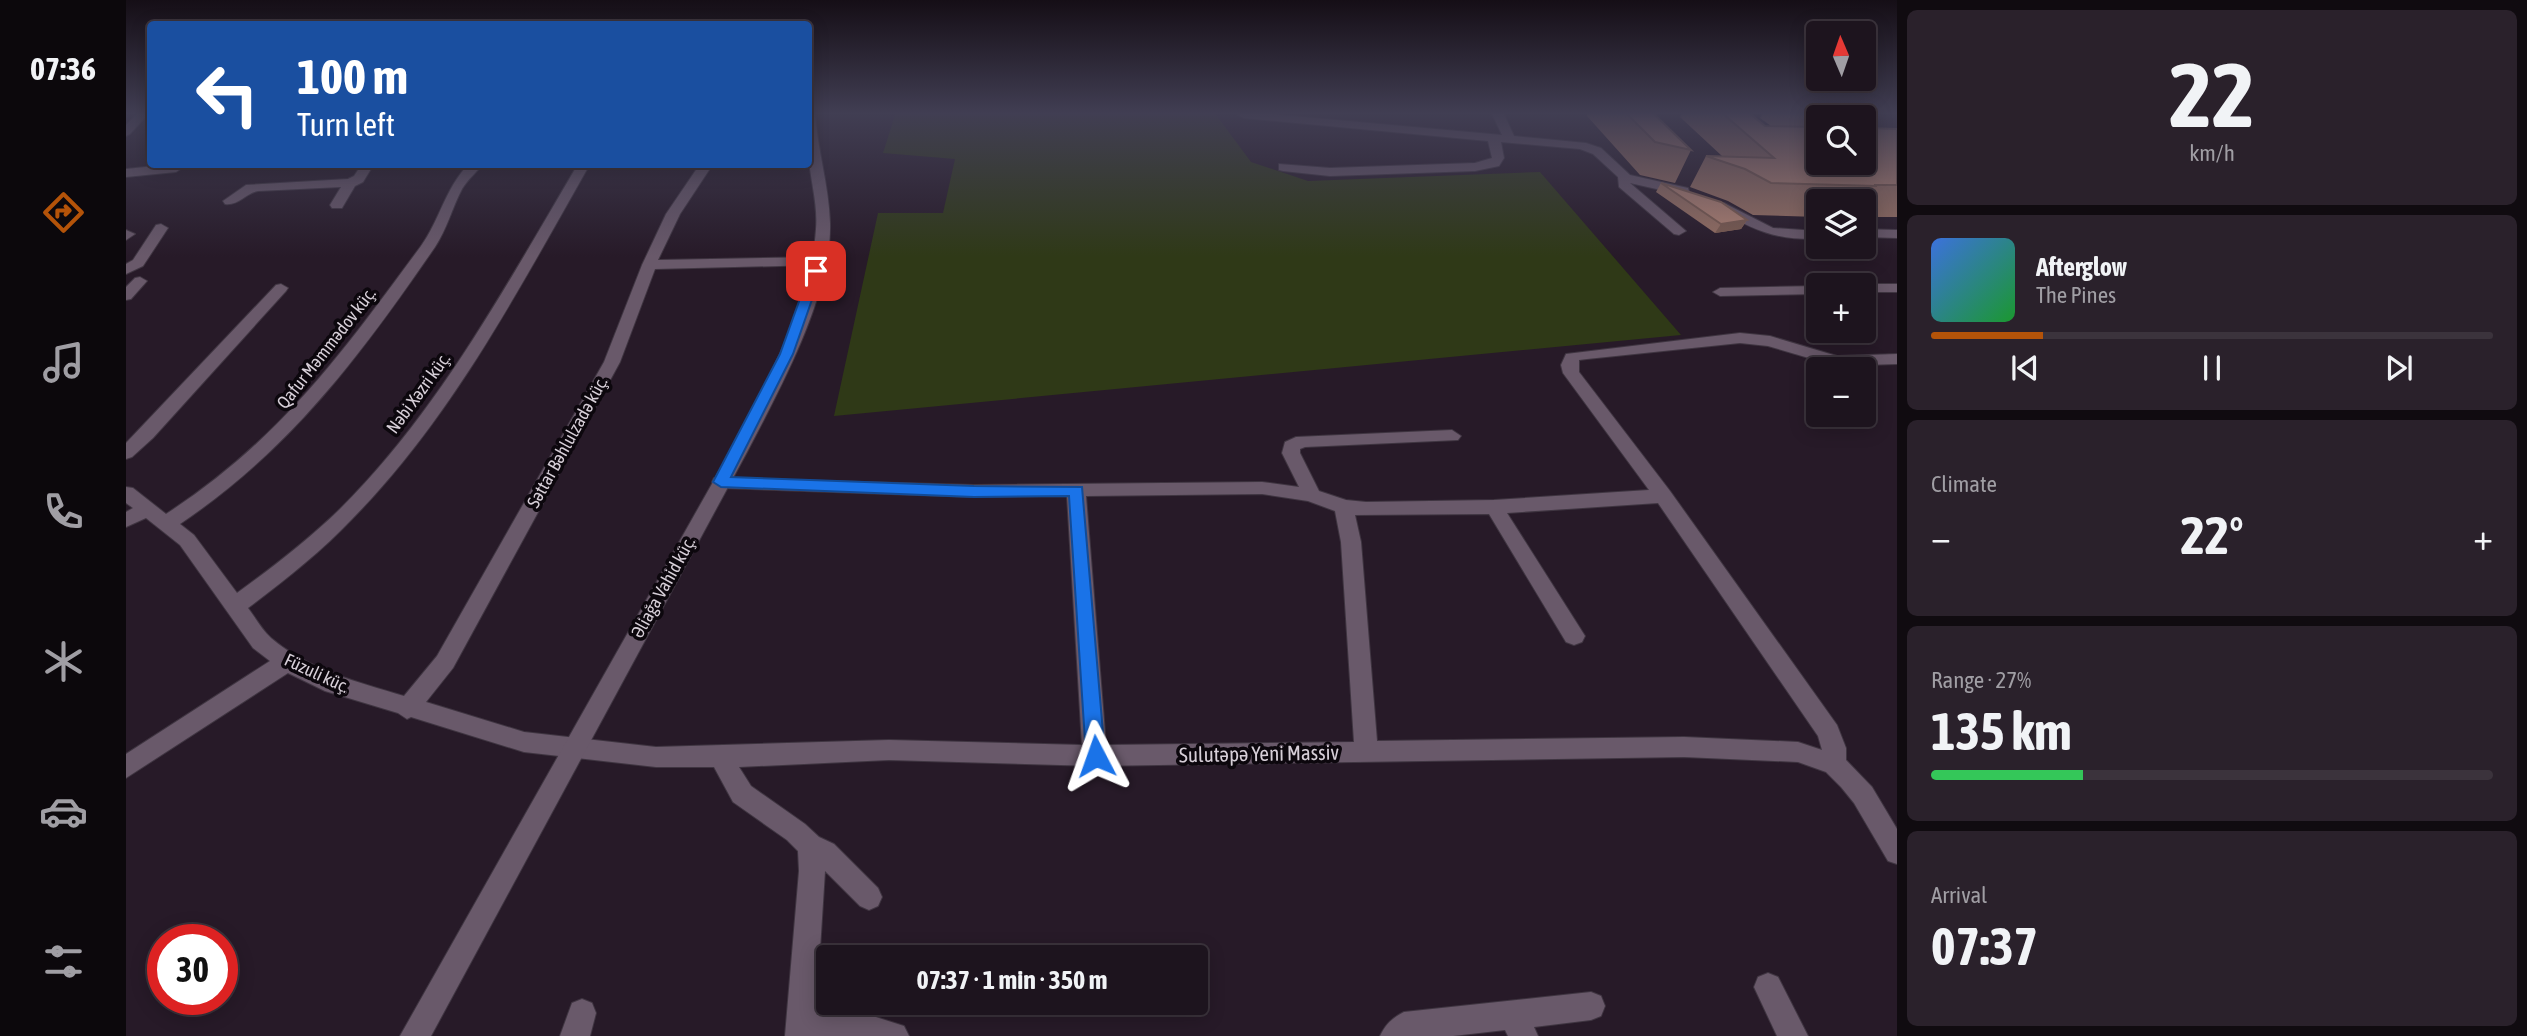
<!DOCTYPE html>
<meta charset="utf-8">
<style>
:root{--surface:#1d141e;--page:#2a212b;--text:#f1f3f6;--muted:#a09ea4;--line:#3b333c;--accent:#b45309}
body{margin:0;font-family:"Asap Condensed",sans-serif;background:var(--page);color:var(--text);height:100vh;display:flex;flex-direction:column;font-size:26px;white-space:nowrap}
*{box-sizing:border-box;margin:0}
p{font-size:23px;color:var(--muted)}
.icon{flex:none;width:38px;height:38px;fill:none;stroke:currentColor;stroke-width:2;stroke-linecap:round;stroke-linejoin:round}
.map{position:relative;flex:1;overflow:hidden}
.sheet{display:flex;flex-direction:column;gap:10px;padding:10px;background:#100b10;width:630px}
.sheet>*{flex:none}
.hud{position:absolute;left:21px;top:21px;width:665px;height:147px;border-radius:7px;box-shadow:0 4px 18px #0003,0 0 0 2px var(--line);background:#1a4fa0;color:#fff;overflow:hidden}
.needle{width:46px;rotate:358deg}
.controls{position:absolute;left:1680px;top:21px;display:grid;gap:14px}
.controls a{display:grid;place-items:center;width:70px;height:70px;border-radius:7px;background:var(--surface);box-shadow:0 4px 18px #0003,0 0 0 2px var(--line);font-size:35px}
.speed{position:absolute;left:21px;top:924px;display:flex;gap:14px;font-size:35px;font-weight:700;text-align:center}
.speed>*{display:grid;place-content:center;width:91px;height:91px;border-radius:50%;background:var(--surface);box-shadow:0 4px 18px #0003,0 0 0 2px var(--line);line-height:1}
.speed .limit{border:10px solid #d22;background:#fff;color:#111}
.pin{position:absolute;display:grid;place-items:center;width:60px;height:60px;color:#fff;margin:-30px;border-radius:14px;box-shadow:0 4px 10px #0006}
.me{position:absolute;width:77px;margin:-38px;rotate:356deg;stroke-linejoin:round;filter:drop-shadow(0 0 5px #0008)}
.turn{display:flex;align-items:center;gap:24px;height:147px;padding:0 35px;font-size:32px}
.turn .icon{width:91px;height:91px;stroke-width:2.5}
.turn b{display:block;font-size:49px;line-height:60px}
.big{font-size:52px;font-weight:700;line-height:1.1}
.sheet .tile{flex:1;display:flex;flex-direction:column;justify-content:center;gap:10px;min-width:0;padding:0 24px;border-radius:10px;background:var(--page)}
.sheet .dial{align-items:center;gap:0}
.dial b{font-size:91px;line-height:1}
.song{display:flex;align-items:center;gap:21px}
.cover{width:84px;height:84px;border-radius:10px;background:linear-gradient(135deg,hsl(220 70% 55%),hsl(130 70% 35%))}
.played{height:7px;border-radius:4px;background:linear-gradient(90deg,var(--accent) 20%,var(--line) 20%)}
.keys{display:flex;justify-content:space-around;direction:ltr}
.heat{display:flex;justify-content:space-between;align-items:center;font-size:38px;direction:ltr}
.charge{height:10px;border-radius:5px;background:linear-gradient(90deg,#34c759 27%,var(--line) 0)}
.trip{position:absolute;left:690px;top:945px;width:392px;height:70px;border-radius:7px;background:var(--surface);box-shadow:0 4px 18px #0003,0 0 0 2px var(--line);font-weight:700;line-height:70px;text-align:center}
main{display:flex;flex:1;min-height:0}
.menu{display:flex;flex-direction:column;width:126px;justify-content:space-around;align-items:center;background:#0c080c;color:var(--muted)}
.menu .icon{width:49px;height:49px}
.menu .current{color:var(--accent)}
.menu b{font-size:32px;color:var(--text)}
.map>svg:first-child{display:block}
.green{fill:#2f3917}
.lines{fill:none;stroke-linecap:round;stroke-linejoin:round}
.minor-casing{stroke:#3f3541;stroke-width:2}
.tertiary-casing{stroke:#3f3541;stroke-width:2}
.minor{fill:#69596a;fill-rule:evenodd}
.tertiary{fill:#69596a;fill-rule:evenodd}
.wall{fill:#987163}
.shaded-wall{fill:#7c5c50}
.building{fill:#b18373;stroke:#7c5c50;stroke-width:2}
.route{fill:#1a73e8;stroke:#114b97;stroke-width:2}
.labels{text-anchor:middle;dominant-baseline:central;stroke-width:7;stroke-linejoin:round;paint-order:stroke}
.street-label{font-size:18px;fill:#d7cfd8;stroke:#0c070d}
.near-street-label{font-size:21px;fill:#d7cfd8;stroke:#0c070d}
</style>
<main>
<nav class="menu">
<b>07:36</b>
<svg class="icon current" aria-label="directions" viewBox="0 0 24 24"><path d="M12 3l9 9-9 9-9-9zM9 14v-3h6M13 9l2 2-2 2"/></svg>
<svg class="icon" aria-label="music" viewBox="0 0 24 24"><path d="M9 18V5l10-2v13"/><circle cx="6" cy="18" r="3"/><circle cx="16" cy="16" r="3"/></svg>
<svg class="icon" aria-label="phone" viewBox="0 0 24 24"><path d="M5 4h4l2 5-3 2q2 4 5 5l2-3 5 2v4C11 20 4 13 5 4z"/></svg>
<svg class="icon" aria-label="climate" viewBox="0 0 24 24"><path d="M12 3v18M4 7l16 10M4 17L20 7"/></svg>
<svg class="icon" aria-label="car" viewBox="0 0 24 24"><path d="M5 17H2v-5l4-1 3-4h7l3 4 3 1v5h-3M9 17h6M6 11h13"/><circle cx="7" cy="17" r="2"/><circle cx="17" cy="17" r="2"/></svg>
<svg class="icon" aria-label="filters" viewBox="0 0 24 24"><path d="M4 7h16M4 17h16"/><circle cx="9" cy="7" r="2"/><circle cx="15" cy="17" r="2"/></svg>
</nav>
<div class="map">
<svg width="1771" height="1036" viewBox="0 0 1771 1036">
<rect width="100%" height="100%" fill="#271a28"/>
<path class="green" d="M 770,112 L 1088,112 L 1125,162 L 1182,181 L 1414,172 L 1555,335 L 708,416 L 752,213 L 817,213 L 829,159 L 757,153 Z"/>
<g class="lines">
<g class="minor-casing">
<path id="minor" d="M 13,112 L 24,112 L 4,134 L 0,136 L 0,125 Z
M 1121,112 L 1376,135 L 1365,112 L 1377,112 L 1388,136 L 1460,143 L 1475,148 L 1504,175 L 1562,188 L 1563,191 L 1557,195 L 1504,183 L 1560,231 L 1553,235 L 1548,234 L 1493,187 L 1492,177 L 1467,154 L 1454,149 L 1375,142 L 1378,158 L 1373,166 L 1349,171 L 1204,176 L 1157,171 L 1153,170 L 1153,164 L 1204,168 L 1349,163 L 1366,158 L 1362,141 L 1118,118 L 1112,115 Z
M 48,164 L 56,168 L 50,172 L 0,177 L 0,169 Z
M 236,164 L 248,164 L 237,182 L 229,186 L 216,208 L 206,208 L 204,205 L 215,187 L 132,191 C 120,193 112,206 99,204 L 97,201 L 120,185 L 222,179 L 228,176 Z
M 343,164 L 357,164 C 350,173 342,179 336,189 C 326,208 321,229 309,247 C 234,356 165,449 54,524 L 68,535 L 111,593 C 147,567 182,540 214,509 C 313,411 381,284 452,164 L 464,164 C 394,287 327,416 227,518 C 195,552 159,580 122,608 C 129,617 136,630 145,638 C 182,670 232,682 278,696 L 311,656 L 478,362 L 516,265 L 540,214 L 574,164 L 587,164 L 554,214 L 532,260 L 693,257 L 700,261 L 693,265 L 529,269 L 494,362 L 327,668 L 300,702 L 398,732 L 530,747 L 763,740 L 956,745 L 941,496 L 848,497 L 595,488 L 588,486 L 586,482 L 588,478 L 848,485 L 1136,482 L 1173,487 L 1156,453 L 1159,442 L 1170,437 L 1326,430 L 1335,436 L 1332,440 L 1179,447 L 1174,449 L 1174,453 L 1193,491 L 1220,500 L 1240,502 L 1368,500 L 1523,490 L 1437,373 L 1435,365 L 1440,354 L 1614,333 L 1644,336 L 1711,356 L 1771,354 L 1771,364 L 1710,366 L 1642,346 L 1614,343 L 1461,359 L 1453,360 L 1453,372 L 1544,491 L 1711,725 L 1720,748 L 1720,760 L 1746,787 L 1771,829 L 1771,864 L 1762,861 L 1728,803 L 1715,787 L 1700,772 L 1672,762 L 1558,757 L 969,766 L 763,760 L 613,767 L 625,786 L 679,824 L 693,837 L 708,844 L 752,888 L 756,897 L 752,906 L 743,910 L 734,906 L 699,871 L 690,1013 L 731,1011 L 778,1026 L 783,1036 L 659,1036 L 673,871 L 672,851 L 661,840 L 607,802 L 588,767 L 530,767 L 398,752 L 285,717 L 281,719 L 272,713 L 199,691 L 162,673 L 0,778 L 0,754 L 144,661 L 127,648 L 54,545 L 20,518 L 0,527 L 0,512 L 7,508 L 0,503 L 0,487 L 7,488 L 40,514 C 153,441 217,352 295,246 C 314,220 319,188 343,164 ZM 1136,494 L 1182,501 L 1209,511 L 1215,542 L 1228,742 L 980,745 L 960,496 ZM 1532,503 L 1692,736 L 1696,750 L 1672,742 L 1558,737 L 1251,741 L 1235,542 L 1229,515 L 1363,514 L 1440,642 L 1448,645 L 1456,642 L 1459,636 L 1381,513 Z
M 1598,203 L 1647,228 L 1692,231 L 1692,239 C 1650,240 1629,231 1593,210 L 1593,204 Z
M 35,224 L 42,228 L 17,266 L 0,274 L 0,264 L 7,260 L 30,225 Z
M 1738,229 L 1771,230 L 1771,238 L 1738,237 Z
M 0,230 L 9,234 L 0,240 Z
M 14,277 L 21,281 L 5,299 L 0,300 L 0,287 L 9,278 Z
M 155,284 L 162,288 L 160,291 L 27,438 L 6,457 L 0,459 L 0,443 L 150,285 Z
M 1738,284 L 1771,284 L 1771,292 L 1738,292 L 1738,285 L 1733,285 Z
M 1692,286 L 1692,294 L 1594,296 L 1587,292 L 1594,288 Z
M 1642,973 L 1652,977 L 1682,1036 L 1651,1036 L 1628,987 L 1632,977 Z
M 1465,992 L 1475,996 L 1479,1006 L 1475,1016 L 1465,1020 L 1408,1027 L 1412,1036 L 1382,1036 L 1379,1030 L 1327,1036 L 1254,1036 C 1260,1024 1266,1018 1278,1012 Z
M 456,999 L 466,1003 L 470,1013 L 464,1036 L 434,1036 L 446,1003 Z"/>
</g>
<g class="tertiary-casing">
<path id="tertiary" d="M 682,112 L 689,112 C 691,149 703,185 704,223 C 706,294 654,389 621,452 L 305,1036 L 274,1036 L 604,452 C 639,386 685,305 690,229 C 692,205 685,183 683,160 C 681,144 682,128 682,112 Z"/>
</g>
<use href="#minor" class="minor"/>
<use href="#tertiary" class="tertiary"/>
</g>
<path class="wall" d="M 1462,112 L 1526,112 L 1565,150 L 1549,183 L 1514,175 L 1461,116 Z
M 1557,112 L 1622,112 L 1639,126 L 1645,126 L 1634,118 L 1638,112 L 1719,112 L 1692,117 L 1692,163 L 1742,128 L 1771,129 L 1771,217 L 1738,217 L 1738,201 L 1692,201 L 1692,217 L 1627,215 L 1602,201 L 1564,187 L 1580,156 L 1596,156 L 1554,117 Z
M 1535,183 L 1621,220 L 1615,229 L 1589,233 L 1530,192 Z"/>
<path class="shaded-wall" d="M 1621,220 L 1615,229 L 1589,233 L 1595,224 Z"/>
<path class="building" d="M 1499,112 L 1526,112 L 1565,150 L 1529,142 Z
M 1595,112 L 1622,112 L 1639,126 L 1692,127 L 1692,163 L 1738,163 L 1738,125 L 1742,128 L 1771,129 L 1771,185 L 1748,185 L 1751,186 L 1645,183 L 1619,169 L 1580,156 L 1648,158 Z
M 1681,112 L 1719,112 L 1726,117 L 1692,117 L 1692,120 Z
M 1535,183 L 1595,202 L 1621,220 L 1595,224 Z"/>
<linearGradient id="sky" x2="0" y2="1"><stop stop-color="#150e16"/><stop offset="0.44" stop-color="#413e53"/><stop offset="1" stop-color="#413e53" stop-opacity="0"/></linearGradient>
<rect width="1771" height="257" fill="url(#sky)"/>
<path class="route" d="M 690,267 L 696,271 L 667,354 L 605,477 L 848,486 L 956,487 L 979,756 L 976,762 L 970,765 L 963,762 L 960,756 L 943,496 L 848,497 L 595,487 L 587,482 L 654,354 L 684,271 Z"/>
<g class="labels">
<g class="street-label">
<text transform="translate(200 348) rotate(-52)">Qafur Məmmədov küç.</text>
<text transform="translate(292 393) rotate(-54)">Nəbi Xəzri küç.</text>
<text transform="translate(441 442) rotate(-61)">Səttar Bəhlulzadə küç.</text>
<text transform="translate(537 587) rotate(-61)">Əliağa Vahid küç.</text>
<text transform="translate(191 673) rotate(25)">Füzuli küç.</text>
</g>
<g class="near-street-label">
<text transform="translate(1133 753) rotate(-1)">Sulutəpə Yeni Massiv</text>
</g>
</g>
</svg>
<div class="controls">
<a><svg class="needle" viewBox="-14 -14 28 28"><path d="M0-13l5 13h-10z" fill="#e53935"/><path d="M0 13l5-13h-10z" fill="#a09ea4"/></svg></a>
<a><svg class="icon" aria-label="search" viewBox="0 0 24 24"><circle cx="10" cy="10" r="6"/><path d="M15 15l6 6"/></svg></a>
<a><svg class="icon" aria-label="layers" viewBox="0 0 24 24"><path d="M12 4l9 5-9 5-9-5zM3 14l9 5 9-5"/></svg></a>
<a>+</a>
<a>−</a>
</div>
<div class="speed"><div class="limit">30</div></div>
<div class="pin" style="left:690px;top:271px;background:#d93025"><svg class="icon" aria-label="arrive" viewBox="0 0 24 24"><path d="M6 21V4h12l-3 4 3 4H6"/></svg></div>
<svg class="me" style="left:970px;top:756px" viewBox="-20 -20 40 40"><path d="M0-17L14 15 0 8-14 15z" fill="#1a73e8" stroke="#fff" stroke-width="4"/></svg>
<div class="trip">07:37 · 1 min · 350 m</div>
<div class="hud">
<div class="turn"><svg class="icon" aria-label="left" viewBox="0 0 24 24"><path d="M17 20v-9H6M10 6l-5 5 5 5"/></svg><div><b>100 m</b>Turn left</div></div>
</div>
</div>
<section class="sheet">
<div class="tile dial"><b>22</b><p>km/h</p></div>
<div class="tile">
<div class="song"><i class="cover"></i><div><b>Afterglow</b><p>The Pines</p></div></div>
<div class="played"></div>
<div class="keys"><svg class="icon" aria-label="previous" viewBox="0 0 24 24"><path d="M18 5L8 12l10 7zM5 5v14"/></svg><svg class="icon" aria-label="pause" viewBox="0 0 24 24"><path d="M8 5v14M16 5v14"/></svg><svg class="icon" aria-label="next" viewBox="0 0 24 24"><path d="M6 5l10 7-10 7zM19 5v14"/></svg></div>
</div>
<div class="tile"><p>Climate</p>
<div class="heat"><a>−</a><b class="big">22°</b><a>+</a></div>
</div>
<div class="tile"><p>Range · 27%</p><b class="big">135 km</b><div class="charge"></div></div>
<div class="tile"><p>Arrival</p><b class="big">07:37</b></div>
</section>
</main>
